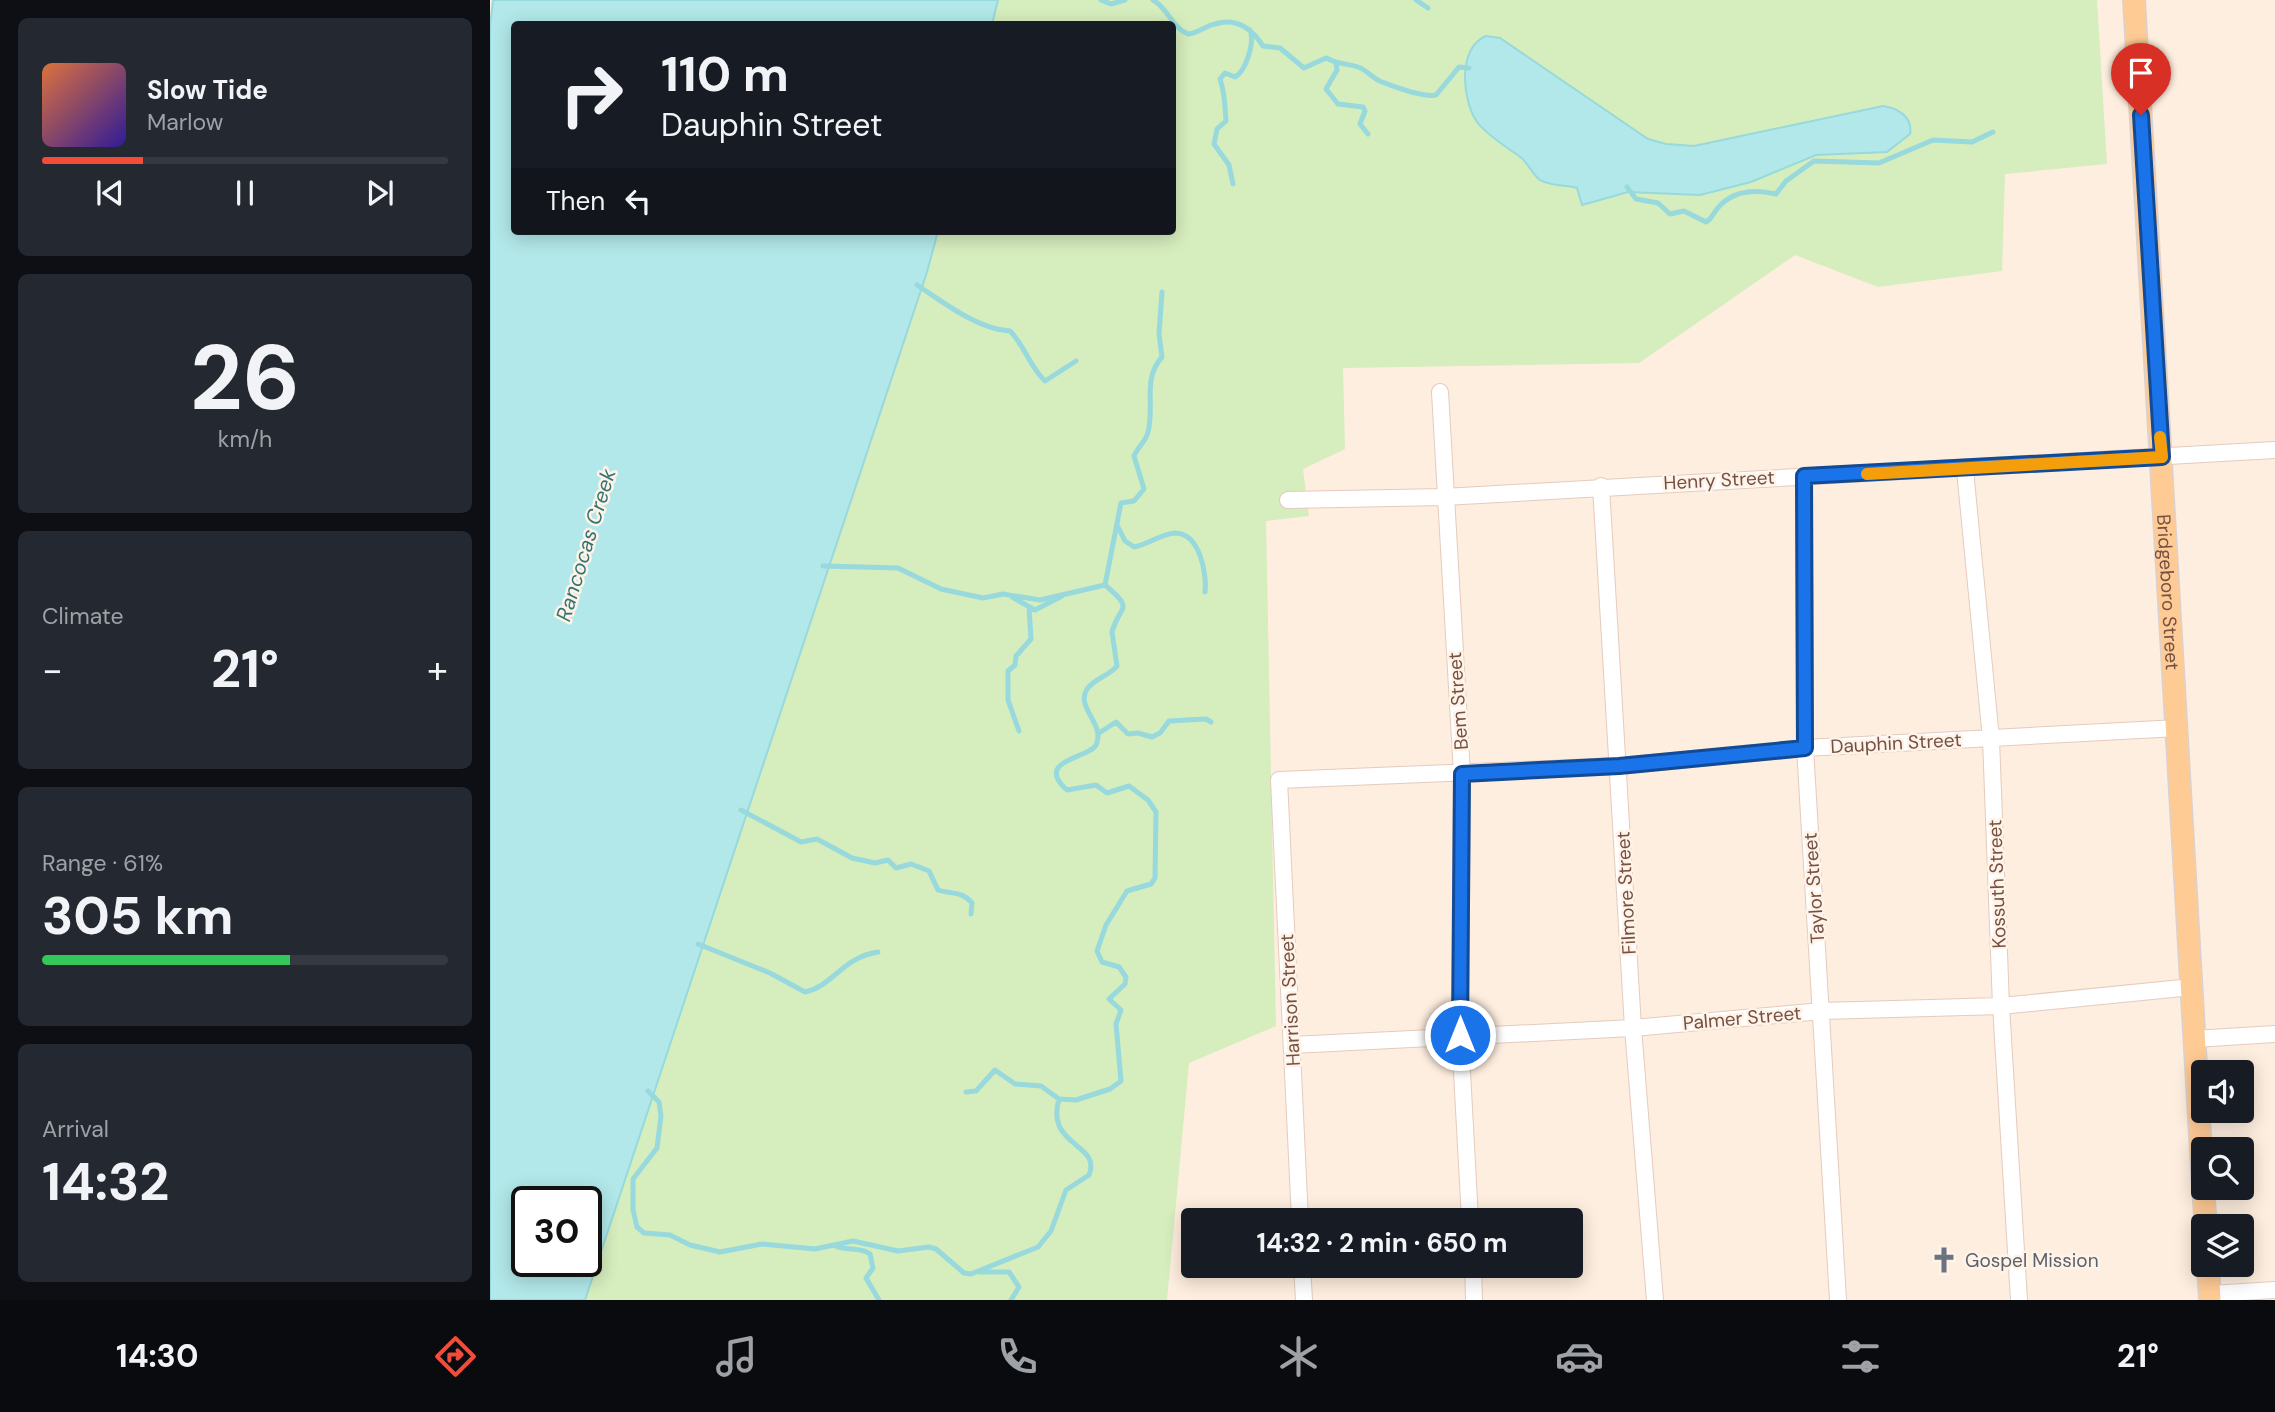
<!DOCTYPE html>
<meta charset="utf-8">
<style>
:root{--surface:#171b24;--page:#242831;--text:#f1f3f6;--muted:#9ea1a6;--line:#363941;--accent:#f44c38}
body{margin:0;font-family:"DM Sans",sans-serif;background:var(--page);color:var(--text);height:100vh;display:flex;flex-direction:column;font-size:26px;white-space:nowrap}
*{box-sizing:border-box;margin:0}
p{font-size:23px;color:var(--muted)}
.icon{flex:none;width:38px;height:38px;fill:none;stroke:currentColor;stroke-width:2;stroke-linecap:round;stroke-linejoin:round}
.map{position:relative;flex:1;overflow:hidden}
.side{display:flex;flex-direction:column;gap:18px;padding:18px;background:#0d0f14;width:490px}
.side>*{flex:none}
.top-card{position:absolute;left:21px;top:21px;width:665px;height:214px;border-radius:7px;box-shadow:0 4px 18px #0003;background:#171b24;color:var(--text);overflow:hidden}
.tools{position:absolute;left:1701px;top:1060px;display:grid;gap:14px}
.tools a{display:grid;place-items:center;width:63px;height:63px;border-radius:7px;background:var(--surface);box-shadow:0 4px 18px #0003;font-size:35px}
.speed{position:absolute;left:21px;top:1186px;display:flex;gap:14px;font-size:35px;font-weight:700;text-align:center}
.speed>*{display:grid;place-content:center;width:91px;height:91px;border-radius:50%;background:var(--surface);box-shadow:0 4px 18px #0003;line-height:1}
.speed .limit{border:4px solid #111;border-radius:10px;background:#fff;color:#111}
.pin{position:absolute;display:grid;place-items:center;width:60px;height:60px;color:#fff;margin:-72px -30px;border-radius:50% 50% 50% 0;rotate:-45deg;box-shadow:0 0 7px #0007}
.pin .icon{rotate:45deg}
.me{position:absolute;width:77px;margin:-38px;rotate:0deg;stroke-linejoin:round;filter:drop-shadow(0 0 5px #0008)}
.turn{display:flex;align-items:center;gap:24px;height:147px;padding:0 35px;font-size:32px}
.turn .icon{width:91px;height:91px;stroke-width:2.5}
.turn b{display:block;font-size:49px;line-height:60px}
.then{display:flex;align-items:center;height:66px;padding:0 35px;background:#0003;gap:14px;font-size:26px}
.big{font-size:52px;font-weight:700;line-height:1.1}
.side .card{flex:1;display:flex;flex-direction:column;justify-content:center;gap:10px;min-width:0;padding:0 24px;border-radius:10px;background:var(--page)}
.side .dial{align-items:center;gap:0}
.dial b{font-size:91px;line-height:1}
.song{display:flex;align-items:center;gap:21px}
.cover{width:84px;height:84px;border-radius:10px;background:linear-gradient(135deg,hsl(20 70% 55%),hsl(250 70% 35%))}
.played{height:7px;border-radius:4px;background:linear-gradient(90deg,var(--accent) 25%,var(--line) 25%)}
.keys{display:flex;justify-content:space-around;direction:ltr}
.heat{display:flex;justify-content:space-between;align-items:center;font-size:38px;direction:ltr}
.charge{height:10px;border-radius:5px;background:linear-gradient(90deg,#34c759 61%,var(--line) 0)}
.trip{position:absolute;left:691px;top:1208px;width:402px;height:70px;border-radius:7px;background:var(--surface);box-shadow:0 4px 18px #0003;font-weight:700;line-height:70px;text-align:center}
.menu{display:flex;height:112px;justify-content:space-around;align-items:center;background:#090b0e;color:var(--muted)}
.menu .icon{width:49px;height:49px}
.menu .active{color:var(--accent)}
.menu b{font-size:32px;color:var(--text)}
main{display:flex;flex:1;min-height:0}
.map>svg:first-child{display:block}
.green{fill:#d6edbd}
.water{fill:#b2e8e9;stroke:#97d9dc;stroke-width:2;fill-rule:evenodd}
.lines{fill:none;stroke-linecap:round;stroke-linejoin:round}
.stream{stroke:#97d9dc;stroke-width:5}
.minor-casing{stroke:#e5cbbd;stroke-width:18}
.major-casing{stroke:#dbd2cf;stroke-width:24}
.minor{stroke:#fff;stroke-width:16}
.major{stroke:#ffcb95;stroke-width:21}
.route-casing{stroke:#114b97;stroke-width:18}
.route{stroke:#1a73e8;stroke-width:12}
.slow{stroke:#f59e0b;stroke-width:12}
.labels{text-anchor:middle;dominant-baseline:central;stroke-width:5;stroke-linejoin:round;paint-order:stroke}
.street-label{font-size:19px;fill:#765045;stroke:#fff3e7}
.worship-label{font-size:19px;fill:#5b616d;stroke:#fff3e7;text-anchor:start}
.water-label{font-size:21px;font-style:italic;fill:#357476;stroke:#fff3e7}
</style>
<main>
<section class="side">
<div class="card">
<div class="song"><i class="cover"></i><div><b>Slow Tide</b><p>Marlow</p></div></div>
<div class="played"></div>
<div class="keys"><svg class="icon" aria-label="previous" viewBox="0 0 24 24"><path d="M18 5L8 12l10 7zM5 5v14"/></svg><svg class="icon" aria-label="pause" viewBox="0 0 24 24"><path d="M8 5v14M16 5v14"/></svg><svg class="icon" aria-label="next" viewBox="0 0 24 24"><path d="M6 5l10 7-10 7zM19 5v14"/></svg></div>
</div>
<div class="card dial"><b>26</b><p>km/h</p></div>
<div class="card"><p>Climate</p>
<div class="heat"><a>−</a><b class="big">21°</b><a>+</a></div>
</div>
<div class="card"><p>Range · 61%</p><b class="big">305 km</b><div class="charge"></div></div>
<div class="card"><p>Arrival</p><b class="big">14:32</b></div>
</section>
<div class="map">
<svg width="1785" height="1300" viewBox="0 0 1785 1300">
<rect width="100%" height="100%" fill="#feeedf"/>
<path class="green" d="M 508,0 L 1607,0 L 1617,164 L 1515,174 L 1512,271 L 1388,287 L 1305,255 L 1149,363 L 853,368 L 855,449 L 813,469 L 819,516 L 776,521 L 786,1026 L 699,1063 L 677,1300 L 95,1300 L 437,272 L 448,231 L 682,231 L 682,24 L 502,24 Z"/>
<path class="water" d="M 3,0 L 508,0 L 502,24 L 24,24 L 24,231 L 448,231 L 437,272 L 95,1300 L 0,1300 L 0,26 ZM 37,1202 L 96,1202 L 96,1262 L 37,1262 Z
M 996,36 L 1010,38 L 1158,139 L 1176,144 L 1204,146 L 1393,106 C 1408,108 1423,117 1420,134 L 1397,152 L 1326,155 L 1261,182 L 1210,195 L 1138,192 L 1092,205 L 1087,188 C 1074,184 1062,187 1050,180 C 1041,173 1038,162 1029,156 C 1016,147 997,135 987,122 C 972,100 967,48 996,36 Z"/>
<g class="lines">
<path class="stream" d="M 611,0 L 621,4 L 635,0
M 663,0 C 679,9 681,27 698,34 C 709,33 715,26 725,24 C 747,17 762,29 773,46 L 790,48 L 814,68 L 836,58 C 849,65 857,63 868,67 C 877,70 883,79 892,82 C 905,87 933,98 946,95 L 969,67 L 979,68
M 926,0 L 938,8
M 846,63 L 847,70 L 836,89 L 848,104 L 873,107 L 875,111 L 870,124 L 878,134
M 743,184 L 739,165 L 724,144 L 727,129 L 736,121 C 735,106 735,93 730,79 L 735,73 L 745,77 C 756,71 765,42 760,30
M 1137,187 L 1146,199 L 1168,203 L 1180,214 L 1194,211 L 1216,222 C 1223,218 1222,215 1227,209 C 1242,190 1264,189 1286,194 L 1296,181 L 1324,161 L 1389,163 L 1443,140 L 1482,142 L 1503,132
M 427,285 C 453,302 489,330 520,331 C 535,346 539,366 555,381 L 586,361
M 627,525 L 635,541 L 644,547 C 659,544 671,534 685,533 C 710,533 717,574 715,592
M 333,566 L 408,568 L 451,589 L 493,598 L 513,594 L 550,600 L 615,585
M 615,585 L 631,503 L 644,501 L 654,489 L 644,456 C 648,447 656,441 658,432 C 665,406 652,379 672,357 L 669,334 L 672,292
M 522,597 L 545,610 L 572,596
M 529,731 L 518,700 L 518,671 L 525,665 L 526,656 L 541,639 L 539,607
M 609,733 L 626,722 L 638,734 L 648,733 L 662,737 L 670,733 L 679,721 L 716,719 L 721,722
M 251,810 L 311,842 L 327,839 L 362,858 L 385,863 L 398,860 L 406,868 L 421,864 L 439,871 L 448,890 C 460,894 473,891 482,903 L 481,914
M 208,944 L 280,973 L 315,992 C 343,986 353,957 388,952
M 158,1091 L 169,1102 L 171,1116 L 167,1148 L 143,1179 L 143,1210 L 147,1227 L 154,1233 L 180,1235 L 200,1245 L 230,1252 L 272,1244 L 325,1249 L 363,1241 L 408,1251 L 439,1247 L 446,1249 L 474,1273 L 481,1274 L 548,1247 L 561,1231 L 576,1190 L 599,1175 C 612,1143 555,1147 569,1099
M 476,1092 L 486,1091 L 505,1070 L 525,1084 L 551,1086 L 569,1099 L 586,1100 L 620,1089 L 631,1081 L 626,1024 L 631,1010 L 619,999 L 635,984 L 636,977 L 629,967 L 612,962 L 607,951 L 616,925 L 637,891 L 661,884 L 665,878 L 666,812 L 658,800 L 639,786 L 617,793 L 606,785 L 577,790 C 543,760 600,758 606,745 C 616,724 585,708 597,689 C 605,678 619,676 627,666 L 622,632 C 629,605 646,611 615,585
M 344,1245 C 356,1252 369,1246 380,1254 L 383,1268 L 376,1278 L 389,1300
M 490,1272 L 519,1272 L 529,1287 L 521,1300"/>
<g class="minor-casing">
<path id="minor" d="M 950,392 L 972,774 L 970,1035 L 980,1220
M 1475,470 L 1501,739 L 1511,1006 L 1529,1300
M 1314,476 L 1315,748 L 1348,1300
M 1111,486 L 1143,1028 L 1165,1300
M 798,500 L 954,497 L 1785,450
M 1704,1039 L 1785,1034
M 802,1045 L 1143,1028 L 1332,1011 L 1511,1006 L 1702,987
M 810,1220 L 789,780 L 1129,766 L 1315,748 L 1688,728
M 812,1265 L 814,1300
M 983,1265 L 984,1300
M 1720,1294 L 1785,1290"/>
</g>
<g class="major-casing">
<g id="major">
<path id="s1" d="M 1644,0 L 1713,1186"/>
<path d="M 1713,1188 L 1716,1227"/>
<path d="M 1718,1265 L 1720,1300"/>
</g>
</g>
<use href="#minor" class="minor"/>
<use href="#major" class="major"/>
</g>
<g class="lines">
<g class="route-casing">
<path id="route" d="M 970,1035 L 972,774 L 1129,766 L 1315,748 L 1314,476 L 1672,457 L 1651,115"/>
</g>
<use href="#route" class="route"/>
<path class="slow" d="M 1377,474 L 1672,457 L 1670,437"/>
</g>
<defs>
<g id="church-bare" transform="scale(2.1)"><path d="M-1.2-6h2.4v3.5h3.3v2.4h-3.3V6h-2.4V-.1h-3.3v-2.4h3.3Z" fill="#6b7280" stroke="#fff3e7" stroke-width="2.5" paint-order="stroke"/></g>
</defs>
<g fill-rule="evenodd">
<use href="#church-bare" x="1454" y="1260"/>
</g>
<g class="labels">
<g class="street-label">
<text transform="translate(1229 480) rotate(-3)">Henry Street</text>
<text stroke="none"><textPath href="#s1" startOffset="593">Bridgeboro Street</textPath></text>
<text transform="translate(968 701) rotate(-94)">Bem Street</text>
<text transform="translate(1406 743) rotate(-3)">Dauphin Street</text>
<text transform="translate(1507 884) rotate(-92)">Kossuth Street</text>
<text transform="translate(1324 888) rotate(-94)">Taylor Street</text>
<text transform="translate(1136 893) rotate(-93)">Filmore Street</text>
<text transform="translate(800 1000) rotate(-93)">Harrison Street</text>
<text transform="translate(1252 1018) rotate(-5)">Palmer Street</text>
</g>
<g class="worship-label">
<text x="1475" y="1260">Gospel Mission</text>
</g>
<g class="water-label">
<text transform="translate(96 545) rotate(-73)">Rancocas Creek</text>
</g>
</g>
</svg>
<div class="tools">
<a><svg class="icon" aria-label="sound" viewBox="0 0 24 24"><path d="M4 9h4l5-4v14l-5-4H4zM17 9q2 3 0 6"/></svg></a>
<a><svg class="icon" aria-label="search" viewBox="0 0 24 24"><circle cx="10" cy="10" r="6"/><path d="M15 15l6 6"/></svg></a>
<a><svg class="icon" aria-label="layers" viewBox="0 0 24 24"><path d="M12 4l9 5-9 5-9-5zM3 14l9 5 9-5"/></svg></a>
</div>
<div class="speed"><div class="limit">30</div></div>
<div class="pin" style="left:1651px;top:115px;background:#d93025"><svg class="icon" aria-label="arrive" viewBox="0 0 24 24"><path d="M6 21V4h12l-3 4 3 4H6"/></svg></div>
<svg class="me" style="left:970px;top:1035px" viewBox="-20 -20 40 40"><circle r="17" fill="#1a73e8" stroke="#fff" stroke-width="3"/><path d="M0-11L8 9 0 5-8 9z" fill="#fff"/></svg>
<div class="trip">14:32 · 2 min · 650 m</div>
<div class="top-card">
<div class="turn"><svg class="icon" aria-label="right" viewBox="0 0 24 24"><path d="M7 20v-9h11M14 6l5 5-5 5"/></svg><div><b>110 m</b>Dauphin Street</div></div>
<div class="then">Then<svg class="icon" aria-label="left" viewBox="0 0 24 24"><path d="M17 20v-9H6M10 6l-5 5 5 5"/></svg></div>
</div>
</div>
</main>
<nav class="menu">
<b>14:30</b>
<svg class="icon active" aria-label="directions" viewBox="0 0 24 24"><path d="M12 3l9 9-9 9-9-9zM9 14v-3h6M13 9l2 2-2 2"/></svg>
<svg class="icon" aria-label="music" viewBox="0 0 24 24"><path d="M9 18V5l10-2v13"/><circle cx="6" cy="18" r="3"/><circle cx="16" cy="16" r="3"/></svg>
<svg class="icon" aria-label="phone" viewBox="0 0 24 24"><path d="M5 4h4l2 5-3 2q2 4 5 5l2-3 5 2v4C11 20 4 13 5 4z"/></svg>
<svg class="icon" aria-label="climate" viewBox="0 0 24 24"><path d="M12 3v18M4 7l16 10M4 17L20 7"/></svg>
<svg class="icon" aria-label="car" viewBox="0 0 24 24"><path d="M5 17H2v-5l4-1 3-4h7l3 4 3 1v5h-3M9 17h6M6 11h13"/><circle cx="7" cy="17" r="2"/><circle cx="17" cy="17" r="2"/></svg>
<svg class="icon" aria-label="filters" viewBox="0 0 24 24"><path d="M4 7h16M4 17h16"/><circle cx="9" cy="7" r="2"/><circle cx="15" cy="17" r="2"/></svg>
<b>21°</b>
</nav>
